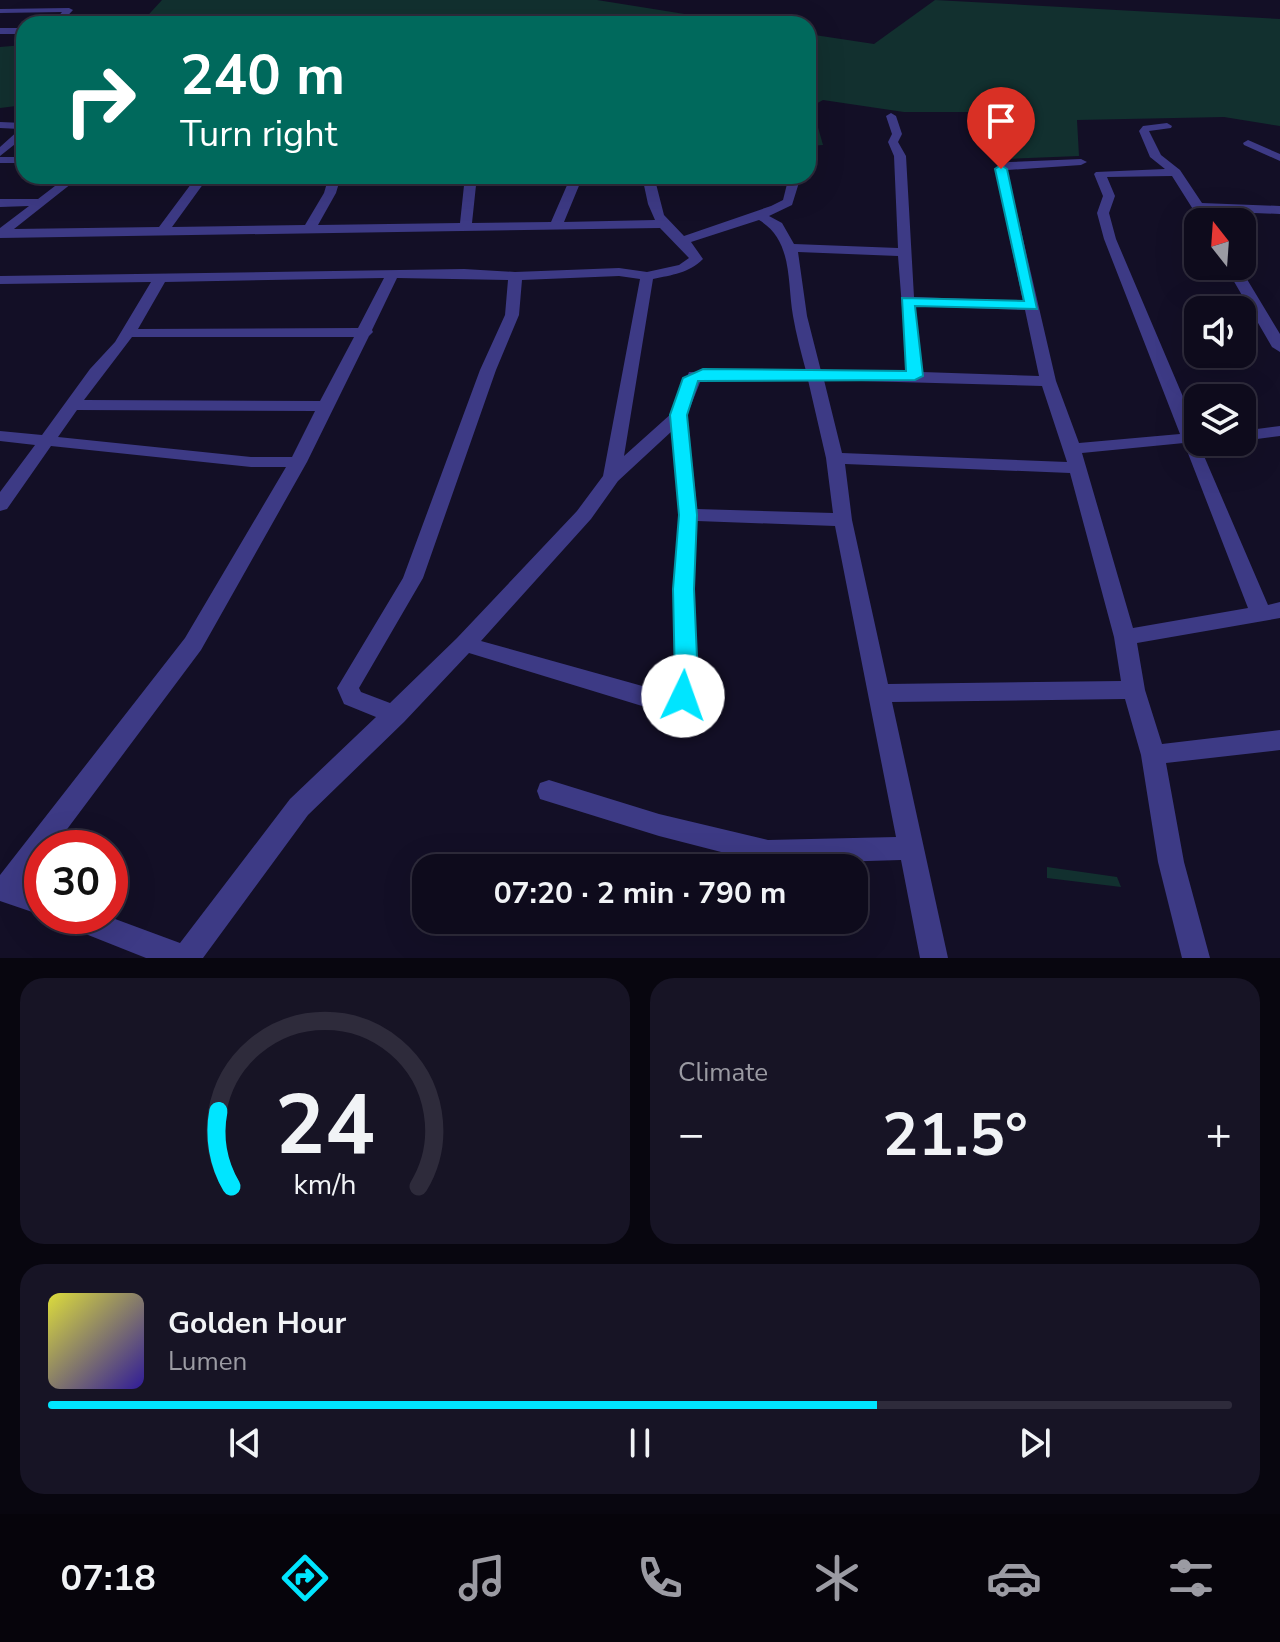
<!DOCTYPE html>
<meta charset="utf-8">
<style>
:root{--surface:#0e0b1c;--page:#171425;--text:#f1f3f6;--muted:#9b9ba3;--line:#2e2b3b;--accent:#00e5ff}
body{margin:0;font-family:"Nunito Sans",sans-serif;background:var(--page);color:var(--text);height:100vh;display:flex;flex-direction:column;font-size:30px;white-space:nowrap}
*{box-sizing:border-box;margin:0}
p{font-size:26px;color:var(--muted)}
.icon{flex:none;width:44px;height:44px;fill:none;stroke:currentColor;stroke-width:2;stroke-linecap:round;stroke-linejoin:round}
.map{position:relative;height:958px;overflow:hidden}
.panel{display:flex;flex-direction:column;gap:20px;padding:20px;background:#08060f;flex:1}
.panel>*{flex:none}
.top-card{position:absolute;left:16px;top:16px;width:800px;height:168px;border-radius:24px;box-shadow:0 8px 32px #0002,0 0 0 2px var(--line);background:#00695c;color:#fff;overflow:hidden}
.needle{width:52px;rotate:343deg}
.buttons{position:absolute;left:1184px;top:208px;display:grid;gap:16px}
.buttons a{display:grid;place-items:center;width:72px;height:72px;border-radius:16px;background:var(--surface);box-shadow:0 8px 32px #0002,0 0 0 2px var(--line);font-size:40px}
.speed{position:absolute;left:24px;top:830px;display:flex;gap:16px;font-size:40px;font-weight:700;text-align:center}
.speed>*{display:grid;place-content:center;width:104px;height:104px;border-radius:50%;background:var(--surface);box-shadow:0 8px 32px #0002,0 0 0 2px var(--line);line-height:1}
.speed .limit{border:12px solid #d22;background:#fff;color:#111}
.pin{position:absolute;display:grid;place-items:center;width:68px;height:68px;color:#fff;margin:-82px -34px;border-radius:50% 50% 50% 0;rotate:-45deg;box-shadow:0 0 8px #0007}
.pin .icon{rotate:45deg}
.me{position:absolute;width:88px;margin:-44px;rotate:3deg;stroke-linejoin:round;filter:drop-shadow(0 0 6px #0008)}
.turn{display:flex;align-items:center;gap:28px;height:168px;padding:0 32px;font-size:36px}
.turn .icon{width:104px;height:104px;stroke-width:2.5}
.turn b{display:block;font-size:56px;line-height:68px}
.big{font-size:60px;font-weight:700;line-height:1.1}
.panel .card{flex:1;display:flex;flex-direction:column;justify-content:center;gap:12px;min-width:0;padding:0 28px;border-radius:24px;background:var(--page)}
.panel .dial{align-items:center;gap:0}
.dial svg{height:208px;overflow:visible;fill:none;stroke:var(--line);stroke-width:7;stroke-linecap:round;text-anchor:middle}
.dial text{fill:var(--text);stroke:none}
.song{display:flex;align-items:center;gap:24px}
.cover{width:96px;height:96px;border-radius:12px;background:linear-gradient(135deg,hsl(60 70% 55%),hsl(250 70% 35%))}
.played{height:8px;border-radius:4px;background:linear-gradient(90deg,var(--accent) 70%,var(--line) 70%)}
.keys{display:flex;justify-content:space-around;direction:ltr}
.heat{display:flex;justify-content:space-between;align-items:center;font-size:44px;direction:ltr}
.panel .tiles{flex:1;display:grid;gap:20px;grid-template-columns:1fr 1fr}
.card:last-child{grid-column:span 2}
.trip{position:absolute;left:412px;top:854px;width:456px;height:80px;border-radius:24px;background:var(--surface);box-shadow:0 8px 32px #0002,0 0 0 2px var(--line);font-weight:700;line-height:80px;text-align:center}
.menu{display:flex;height:128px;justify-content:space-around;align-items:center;background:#06040b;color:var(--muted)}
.menu .icon{width:56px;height:56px}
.menu .on{color:var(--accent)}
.menu b{font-size:36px;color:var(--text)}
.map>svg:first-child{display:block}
.green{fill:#12302f}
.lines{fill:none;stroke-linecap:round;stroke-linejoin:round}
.minor{fill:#3d3a85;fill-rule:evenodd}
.route{fill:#00e5ff;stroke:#0095a6;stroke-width:2}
</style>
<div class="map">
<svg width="1280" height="958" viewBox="0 0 1280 958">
<rect width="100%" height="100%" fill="#130f26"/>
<path class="green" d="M 162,0 L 597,0 L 747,24 L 140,24 Z
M 935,0 L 1280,19 L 1280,126 L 1224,117 L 1077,120 L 1079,156 L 1006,159 L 973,112 L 904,112 L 823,100 L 812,106 L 823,145 L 808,146 L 808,34 L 874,44 Z
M 24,45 L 24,105 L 0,108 L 0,47 Z
M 1047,867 L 1117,877 L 1121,887 L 1047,878 Z"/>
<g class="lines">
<path class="minor" d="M 69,8 L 73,10 L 60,24 L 52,24 L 62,12 L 0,13 L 0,9 Z
M 0,28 L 24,28 L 24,34 L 0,34 Z
M 891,113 L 896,116 L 902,134 L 898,142 L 906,156 L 914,297 L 1023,301 L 995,169 L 1009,162 L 1081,159 L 1087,162 L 1081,165 L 1007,170 L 1056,381 L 1079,443 L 1180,434 L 1104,239 L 1097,213 L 1103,196 L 1094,174 L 1096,172 L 1165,169 L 1150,157 L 1139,131 L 1143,126 L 1167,123 L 1172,126 L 1171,128 L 1149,131 L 1161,155 L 1180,170 L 1202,203 L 1280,206 L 1280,214 L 1206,211 L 1213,222 L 1201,222 L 1172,176 L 1107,177 L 1115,196 L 1109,213 L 1116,239 L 1198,432 L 1198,442 L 1268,605 L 1280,602 L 1280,618 L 1137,643 L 1145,690 L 1162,744 L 1280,730 L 1280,750 L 1166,763 L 1184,862 L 1210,958 L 1182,958 L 1158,862 L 1141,755 L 1125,699 L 892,702 L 948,958 L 920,958 L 901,860 L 768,864 L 659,836 L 540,799 L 537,791 L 540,783 L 549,780 L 659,814 L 768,840 L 896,837 L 835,526 L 697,521 L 693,589 L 698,681 L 687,709 L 665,713 L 469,653 L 404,722 L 308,815 L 203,958 L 146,958 L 63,925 L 59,916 L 107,916 L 180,943 L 290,799 L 376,717 L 344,704 L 337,688 L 403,578 L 480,370 L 505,315 L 508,280 L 397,278 L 372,330 L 373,332 L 369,336 L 307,462 L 201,650 L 53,848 L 42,848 L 42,862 L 25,885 L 42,891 L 44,916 L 0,901 L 0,875 L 185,638 L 286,467 L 251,467 L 51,446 L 7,509 L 0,511 L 0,492 L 35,445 L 0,441 L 0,431 L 42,435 L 90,369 L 115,342 L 151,282 L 0,284 L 0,276 L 464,269 L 515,272 L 619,268 L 647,272 L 679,265 L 689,258 L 660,228 L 0,238 L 0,228 L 29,206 L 0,207 L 0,199 L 38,199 L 68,176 L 81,176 L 14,229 L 159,227 L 197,176 L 209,176 L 172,227 L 305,225 L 324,193 L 329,176 L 341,176 L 336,193 L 318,225 L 460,223 L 465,176 L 477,176 L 472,223 L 551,222 L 571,176 L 583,176 L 564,222 L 655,220 L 648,204 L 642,176 L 654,176 L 664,215 L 684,236 L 771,206 L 783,200 L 789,176 L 801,176 L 792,205 L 769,216 L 782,223 L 794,244 L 898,248 L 894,156 L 888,142 L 892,134 L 886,116 ZM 759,220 C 793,240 787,281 793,316 C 796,334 801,352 806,371 L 689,372 L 672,413 L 624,456 L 653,279 C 672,275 689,273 703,259 L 691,242 ZM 798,252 L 898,256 L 907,371 L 821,371 L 807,316 ZM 619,276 L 640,279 L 603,476 L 577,511 L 457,638 L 390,703 L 361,692 L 359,688 L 423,578 L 496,370 L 519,315 L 522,280 ZM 384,278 L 358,328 L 138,329 L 165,282 ZM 914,306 L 1025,310 L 1039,376 L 922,372 ZM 132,337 L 354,337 L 320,401 L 84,400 ZM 701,380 L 808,380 L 826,458 L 833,513 L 697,509 L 687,415 ZM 824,380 L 1042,386 L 1067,462 L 842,453 ZM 77,410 L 315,411 L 292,457 L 251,457 L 58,437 ZM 672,431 L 679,515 L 673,589 L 676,681 L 671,694 L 481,641 L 591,519 L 618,481 ZM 1184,443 L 1248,608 L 1133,628 L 1082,453 ZM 845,464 L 1070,473 L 1114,637 L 1121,681 L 888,684 L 852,520 Z
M 0,122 L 24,123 L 24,137 L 0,156 L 0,147 L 20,129 L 0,128 Z
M 1248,140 L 1280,154 L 1280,161 L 1244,145 L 1243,143 Z
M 0,157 L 24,157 L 24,163 L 0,163 Z
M 1225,266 L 1239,266 L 1280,334 L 1280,352 L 1272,347 Z
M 1280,426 L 1280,436 L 1242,441 L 1242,431 Z"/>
</g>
<path class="route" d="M 1001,165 L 1007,169 L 1037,309 L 915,306 L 923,376 L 915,380 L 698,381 L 687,415 L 697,515 L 694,589 L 698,681 L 692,702 L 675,702 L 672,696 L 675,681 L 673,589 L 679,515 L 670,415 L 683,378 L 703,369 L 906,371 L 902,298 L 1024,301 L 995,169 Z"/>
</svg>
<div class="buttons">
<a><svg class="needle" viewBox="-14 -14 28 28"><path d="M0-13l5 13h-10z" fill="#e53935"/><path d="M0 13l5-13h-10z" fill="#9b9ba3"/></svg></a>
<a><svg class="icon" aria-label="sound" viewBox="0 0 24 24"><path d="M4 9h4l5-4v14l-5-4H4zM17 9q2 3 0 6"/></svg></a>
<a><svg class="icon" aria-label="layers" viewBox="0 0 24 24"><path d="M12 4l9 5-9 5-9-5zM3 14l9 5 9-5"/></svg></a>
</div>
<div class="speed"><div class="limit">30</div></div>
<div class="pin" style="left:1001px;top:169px;background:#d93025"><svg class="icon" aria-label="arrive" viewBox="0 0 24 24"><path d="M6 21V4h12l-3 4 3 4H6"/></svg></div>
<svg class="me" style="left:683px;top:696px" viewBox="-20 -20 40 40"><circle r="19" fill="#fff"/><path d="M0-13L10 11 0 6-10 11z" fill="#00e5ff"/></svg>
<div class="trip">07:20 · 2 min · 790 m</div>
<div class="top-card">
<div class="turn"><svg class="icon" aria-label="right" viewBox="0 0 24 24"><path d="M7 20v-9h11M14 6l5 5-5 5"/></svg><div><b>240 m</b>Turn right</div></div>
</div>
</div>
<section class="panel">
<div class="tiles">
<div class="card dial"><svg viewBox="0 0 100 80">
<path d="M14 69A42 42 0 1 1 86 69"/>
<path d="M14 69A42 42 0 0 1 9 40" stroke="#00e5ff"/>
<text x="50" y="56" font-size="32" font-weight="700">24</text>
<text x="50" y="72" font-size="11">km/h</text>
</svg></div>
<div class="card"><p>Climate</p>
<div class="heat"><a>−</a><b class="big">21.5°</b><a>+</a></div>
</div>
<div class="card">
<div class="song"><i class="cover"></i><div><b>Golden Hour</b><p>Lumen</p></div></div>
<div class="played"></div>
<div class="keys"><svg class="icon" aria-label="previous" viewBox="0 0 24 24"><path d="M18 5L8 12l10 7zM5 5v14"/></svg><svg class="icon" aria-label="pause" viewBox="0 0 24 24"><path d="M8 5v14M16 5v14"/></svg><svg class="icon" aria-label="next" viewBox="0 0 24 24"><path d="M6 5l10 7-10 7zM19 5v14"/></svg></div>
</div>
</div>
</section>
<nav class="menu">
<b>07:18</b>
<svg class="icon on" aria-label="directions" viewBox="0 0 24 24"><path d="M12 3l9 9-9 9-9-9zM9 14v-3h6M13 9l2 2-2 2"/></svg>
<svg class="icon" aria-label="music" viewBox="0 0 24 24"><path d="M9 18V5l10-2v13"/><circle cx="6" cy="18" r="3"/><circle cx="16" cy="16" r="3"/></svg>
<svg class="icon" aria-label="phone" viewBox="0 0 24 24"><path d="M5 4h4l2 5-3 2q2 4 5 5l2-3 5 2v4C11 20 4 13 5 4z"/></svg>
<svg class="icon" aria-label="climate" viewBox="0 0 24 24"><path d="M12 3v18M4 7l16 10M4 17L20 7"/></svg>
<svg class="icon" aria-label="car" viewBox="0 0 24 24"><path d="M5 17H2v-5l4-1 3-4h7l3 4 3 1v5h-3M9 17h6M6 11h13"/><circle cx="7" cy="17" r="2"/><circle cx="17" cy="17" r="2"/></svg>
<svg class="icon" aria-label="filters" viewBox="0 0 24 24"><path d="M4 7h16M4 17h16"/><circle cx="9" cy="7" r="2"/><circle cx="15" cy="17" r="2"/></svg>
</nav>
